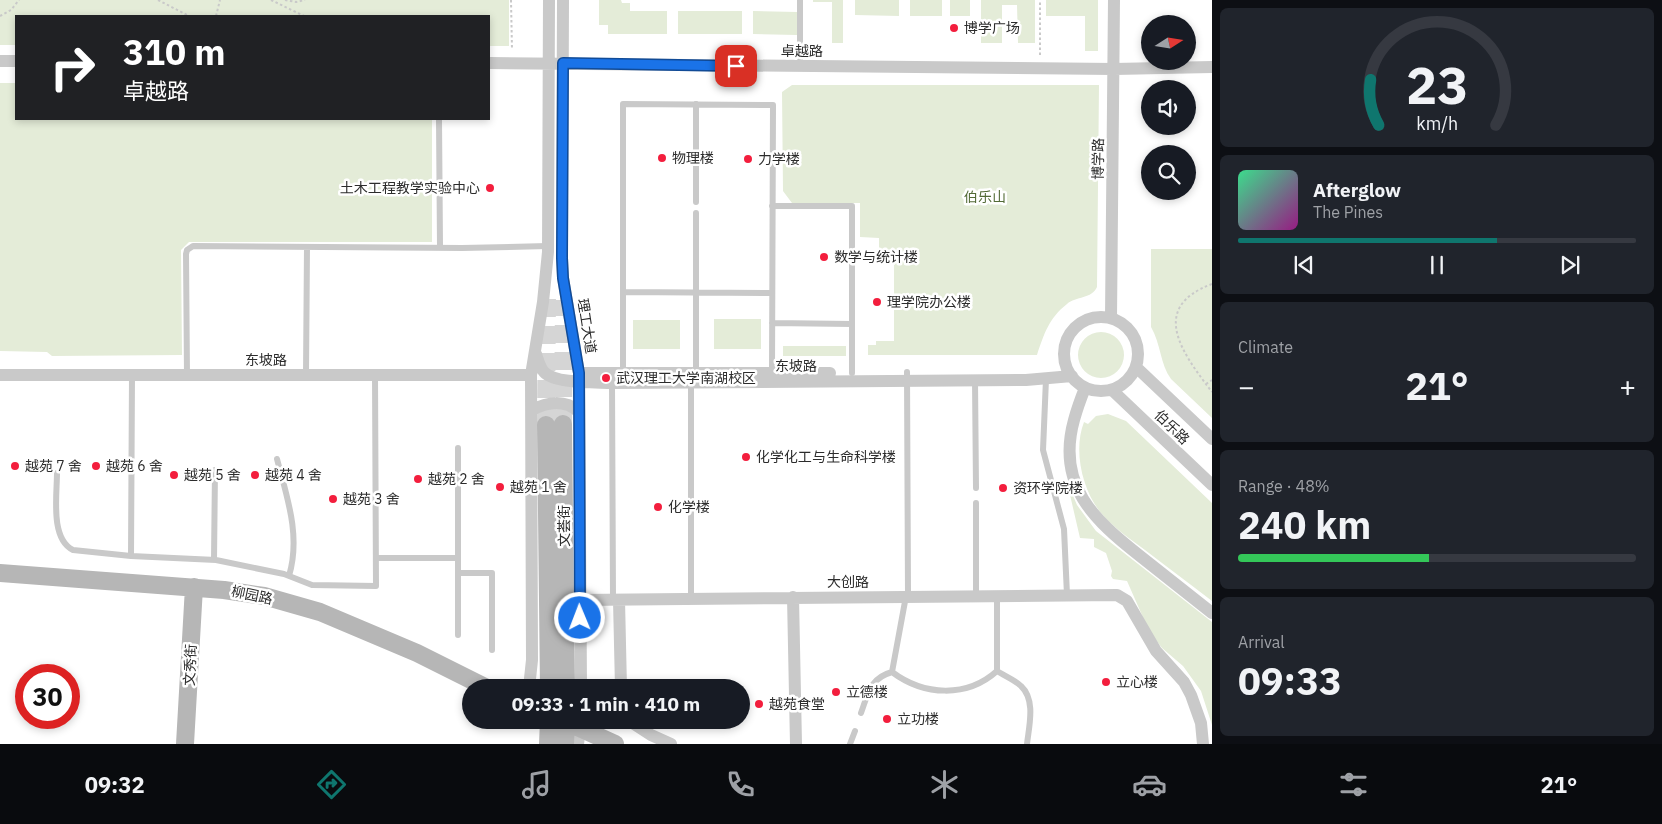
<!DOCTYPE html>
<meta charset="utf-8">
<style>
:root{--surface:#171b24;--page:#20242c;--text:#f1f3f6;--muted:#9ea1a6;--line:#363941;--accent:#0f766e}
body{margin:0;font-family:"IBM Plex Sans","Noto Sans SC",sans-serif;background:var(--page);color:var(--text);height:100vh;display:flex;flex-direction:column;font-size:19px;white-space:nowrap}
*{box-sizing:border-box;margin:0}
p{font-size:16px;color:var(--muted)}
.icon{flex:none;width:28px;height:28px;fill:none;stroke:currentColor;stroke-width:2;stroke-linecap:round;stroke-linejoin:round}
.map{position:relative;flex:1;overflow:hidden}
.side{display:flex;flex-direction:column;gap:8px;padding:8px;background:#0d0f14;width:450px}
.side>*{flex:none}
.top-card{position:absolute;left:15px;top:15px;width:475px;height:105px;border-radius:0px;box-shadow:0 2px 8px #0003;background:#202124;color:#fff;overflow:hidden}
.needle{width:32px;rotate:78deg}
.tools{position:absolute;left:1141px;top:15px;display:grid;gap:10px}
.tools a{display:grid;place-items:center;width:55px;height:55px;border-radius:50%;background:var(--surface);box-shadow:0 2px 8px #0003;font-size:25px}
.speed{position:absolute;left:15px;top:664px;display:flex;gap:10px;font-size:25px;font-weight:700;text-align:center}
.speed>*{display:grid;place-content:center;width:65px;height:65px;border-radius:50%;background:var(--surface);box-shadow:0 2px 8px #0003;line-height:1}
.speed .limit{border:8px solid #d22;background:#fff;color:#111}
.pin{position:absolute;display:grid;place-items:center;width:42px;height:42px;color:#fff;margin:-21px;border-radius:10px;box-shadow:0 2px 8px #0006}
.me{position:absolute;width:55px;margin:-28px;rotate:359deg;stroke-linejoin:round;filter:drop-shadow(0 0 4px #0008)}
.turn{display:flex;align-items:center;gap:18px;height:105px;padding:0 25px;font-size:22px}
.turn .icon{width:65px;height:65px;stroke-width:2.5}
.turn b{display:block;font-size:35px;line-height:42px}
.big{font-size:38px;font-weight:700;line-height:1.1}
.side .tile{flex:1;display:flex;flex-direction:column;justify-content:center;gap:8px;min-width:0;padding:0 18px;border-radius:8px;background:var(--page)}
.side .dial{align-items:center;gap:0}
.dial svg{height:130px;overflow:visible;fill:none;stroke:var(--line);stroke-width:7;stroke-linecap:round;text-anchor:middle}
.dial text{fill:var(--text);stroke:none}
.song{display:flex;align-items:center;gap:15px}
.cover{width:60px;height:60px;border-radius:8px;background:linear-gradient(135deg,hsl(150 70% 55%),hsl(310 70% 35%))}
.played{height:5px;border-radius:2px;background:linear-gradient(90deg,var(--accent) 65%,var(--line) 65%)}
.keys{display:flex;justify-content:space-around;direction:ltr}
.heat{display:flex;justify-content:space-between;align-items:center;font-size:28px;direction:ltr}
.charge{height:8px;border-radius:4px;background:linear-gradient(90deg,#34c759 48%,var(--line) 0)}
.trip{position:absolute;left:462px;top:679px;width:288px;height:50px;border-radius:25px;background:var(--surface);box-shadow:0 2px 8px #0003;font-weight:700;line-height:50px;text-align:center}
.menu{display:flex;height:80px;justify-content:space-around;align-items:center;background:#090b0e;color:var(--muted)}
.menu .icon{width:35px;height:35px}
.menu .on{color:var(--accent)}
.menu b{font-size:22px;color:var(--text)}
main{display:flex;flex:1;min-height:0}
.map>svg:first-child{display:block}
.green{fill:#e4ecd8}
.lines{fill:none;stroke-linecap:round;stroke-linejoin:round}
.secondary-tunnel{stroke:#d5d5d5;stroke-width:18;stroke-dasharray:18 9;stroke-linecap:butt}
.path{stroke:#c9c9c9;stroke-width:2;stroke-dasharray:2.5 2.5;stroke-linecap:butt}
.lane{stroke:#c9c9c9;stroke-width:6}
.street{stroke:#c9c9c9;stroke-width:12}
.secondary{stroke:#b6b6b6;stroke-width:18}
.route-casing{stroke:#114b97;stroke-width:12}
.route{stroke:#1a73e8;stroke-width:9}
.poi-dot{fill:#f31e3d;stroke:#fff;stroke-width:2}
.labels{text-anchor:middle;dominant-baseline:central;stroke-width:5;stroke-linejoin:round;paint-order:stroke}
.poi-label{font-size:14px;fill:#2c2c2c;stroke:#fff;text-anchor:start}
.street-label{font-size:14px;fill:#2c2c2c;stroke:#fff}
.park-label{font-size:14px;fill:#536b37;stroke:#fff}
</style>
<main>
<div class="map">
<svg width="1212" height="744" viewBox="0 0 1212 744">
<rect width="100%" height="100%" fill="#fff"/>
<path class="green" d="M 0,0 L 509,0 L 509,46 L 489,46 L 489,16 L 16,16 L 16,45 L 0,45 Z
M 599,0 L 621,0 L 622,3 L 630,3 L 630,11 L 667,11 L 667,34 L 608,34 L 608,25 L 599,25 Z
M 813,0 L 843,0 L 843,43 L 832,43 L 832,2 L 813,2 Z
M 855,0 L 899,0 L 899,16 L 855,15 Z
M 910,0 L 942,0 L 942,16 L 910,16 Z
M 950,0 L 970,0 L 970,16 L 950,16 Z
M 981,0 L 1035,0 L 1035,43 L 1018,43 L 1017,5 L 1002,5 L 1002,43 L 981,43 Z
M 1046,0 L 1098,0 L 1098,51 L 1085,51 L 1085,16 L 1046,16 Z
M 678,11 L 742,11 L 742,34 L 678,34 Z
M 753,11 L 797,12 L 797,35 L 753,34 Z
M 0,83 L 16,83 L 16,119 L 432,119 L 432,242 L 189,242 L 181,250 L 182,355 L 52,356 L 47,352 L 0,351 Z
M 792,85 L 1099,85 L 1097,287 C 1092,299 1076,296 1067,304 C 1049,318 1044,334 1037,355 L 868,355 L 868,345 L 876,345 L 876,341 L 894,341 L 894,263 L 887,263 L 887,249 L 879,249 L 879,238 L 860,237 L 860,203 L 792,203 L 783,191 L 782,92 Z
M 1151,249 L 1212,249 L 1212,418 L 1171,379 C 1160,364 1161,344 1151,327 Z
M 714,319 L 761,319 L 761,349 L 714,349 Z
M 633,320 L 680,320 L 680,349 L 633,349 Z
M1078 355a23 23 0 1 1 46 0a23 23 0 1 1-46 0Z
M 783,346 L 846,346 L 846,356 L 783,356 Z
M 1108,414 L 1126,421 L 1212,503 L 1212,601 C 1190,584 1167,567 1145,550 C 1130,539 1113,527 1101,513 C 1082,490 1073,450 1084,422 L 1088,424 L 1096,416 Z
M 1067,482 L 1077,505 L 1096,531 L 1212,622 L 1212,725 L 1201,691 L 1183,666 L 1162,648 L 1149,631 L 1127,581 L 1113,579 L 1111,576 L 1112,571 L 1106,553 L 1094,547 L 1094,539 L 1080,538 Z"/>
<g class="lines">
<path class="secondary-tunnel" d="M 563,424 L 564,300
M 546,425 L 547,293"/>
<path class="path" d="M 158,0 L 189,16
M 271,0 L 304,16
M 285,0 L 296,2 L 305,0
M 511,0 L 512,50
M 0,16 L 11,10 L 19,0
M 216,16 L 220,0
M 1040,55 L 1040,0
M 1212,284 C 1147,308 1184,355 1212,392
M 1206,384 L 1212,380"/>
<path class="lane" d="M 800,66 L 800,0
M 439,119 L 440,247
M 696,202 L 696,104
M 772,206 L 852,206 L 852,373
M 623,292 L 772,293
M 772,323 L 852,324
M 907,372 L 908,596
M 623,373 L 623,104 L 773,105 L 772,372
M 696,373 L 696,213
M 187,375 L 186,254 L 187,250 L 193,246 L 462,248 L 548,246
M 306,375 L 307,247
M 1046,379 L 1043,450 L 1064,529 L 1067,595
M 975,380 L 976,488
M 612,383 L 613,600
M 277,459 C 287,497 301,536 289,576
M 57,473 C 57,495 50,539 73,550 L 131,556 L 216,560 L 284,574 L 312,585 L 376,586 L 375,375
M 976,503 L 976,596
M 131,556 L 132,375
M 376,558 L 458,558
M 214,560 L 215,470
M 458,573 L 492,573 L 492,650
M 691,598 L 691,382
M 458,635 L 458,448
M 997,671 C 1005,676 1015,680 1021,686 C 1036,700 1029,726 1027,744
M 892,672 C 924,696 967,698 997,671 L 997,597
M 892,672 L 906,596
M 861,713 C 868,694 870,678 892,672
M 850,744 L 855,731"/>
<path class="street" d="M 563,0 L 562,258 L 563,278 L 579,373 L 581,688
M 0,61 L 16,61
M 489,63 L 1114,69 L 1212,67
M1064 354a37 37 0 1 1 74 0a37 37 0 1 1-74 0Z
M 1111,318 L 1114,0
M 536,354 C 538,360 540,368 544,372 C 555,384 596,382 612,383 L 1026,380 L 1072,376
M 1136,367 L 1212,439
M 579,373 L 830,373
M 0,375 L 531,375
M 1085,388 C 1081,398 1077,409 1074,420 C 1056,485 1094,520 1140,556 C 1164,575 1188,594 1212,613
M 1112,390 L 1212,485
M 532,410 C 547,402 565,399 579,412
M 793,597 L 796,744
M 580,600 L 1117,595 L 1127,601 L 1156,651 L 1184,682 L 1191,695 L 1201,723 L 1203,744
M 619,600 L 621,688
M 529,688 L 532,660 L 531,375 L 543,302 L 548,252 L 549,0
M 628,720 L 651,735 L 671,744
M 578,744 L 581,722"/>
<path class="secondary" d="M 563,424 L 566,688
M 546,425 L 549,688
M 0,573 L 224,590 L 264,596 L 320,612 L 417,653 L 487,688
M 562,720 L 615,744
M 185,744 L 194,587
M 548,744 L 549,720
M 565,744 L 566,720"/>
</g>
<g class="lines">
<g class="route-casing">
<path id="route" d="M 580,618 L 579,373 L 563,278 L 562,258 L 563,63 L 736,66"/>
</g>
<use href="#route" class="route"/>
</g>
<g class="poi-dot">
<circle cx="954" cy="28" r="5"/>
<circle cx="662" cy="158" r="5"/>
<circle cx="748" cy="159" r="5"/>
<circle cx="490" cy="188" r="5"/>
<circle cx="824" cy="257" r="5"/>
<circle cx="877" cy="302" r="5"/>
<circle cx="606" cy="378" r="5"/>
<circle cx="746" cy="457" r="5"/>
<circle cx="15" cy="466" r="5"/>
<circle cx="96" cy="466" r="5"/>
<circle cx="174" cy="475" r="5"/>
<circle cx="255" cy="475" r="5"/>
<circle cx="418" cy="479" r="5"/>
<circle cx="500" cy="487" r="5"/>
<circle cx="1003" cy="488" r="5"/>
<circle cx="333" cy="499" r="5"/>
<circle cx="658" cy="507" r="5"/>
<circle cx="1106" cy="682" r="5"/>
<circle cx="836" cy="692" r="5"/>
<circle cx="759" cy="704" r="5"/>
<circle cx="887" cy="719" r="5"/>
</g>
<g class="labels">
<g class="poi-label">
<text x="964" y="28">博学广场</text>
<text x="672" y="158">物理楼</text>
<text x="758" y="159">力学楼</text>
<text x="480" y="188" text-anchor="end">土木工程教学实验中心</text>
<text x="834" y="257">数学与统计楼</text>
<text x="887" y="302">理学院办公楼</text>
<text x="616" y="378">武汉理工大学南湖校区</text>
<text x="756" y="457">化学化工与生命科学楼</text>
<text x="25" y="466">越苑 7 舍</text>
<text x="106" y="466">越苑 6 舍</text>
<text x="184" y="475">越苑 5 舍</text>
<text x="265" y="475">越苑 4 舍</text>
<text x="428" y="479">越苑 2 舍</text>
<text x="510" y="487">越苑 1 舍</text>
<text x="1013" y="488">资环学院楼</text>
<text x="343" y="499">越苑 3 舍</text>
<text x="668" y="507">化学楼</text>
<text x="1116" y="682">立心楼</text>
<text x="846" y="692">立德楼</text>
<text x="769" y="704">越苑食堂</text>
<text x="897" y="719">立功楼</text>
</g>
<g class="street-label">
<text x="802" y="51">卓越路</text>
<text transform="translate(1098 159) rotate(-89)">博学路</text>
<text transform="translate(587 326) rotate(81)">理工大道</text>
<text x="266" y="360">东坡路</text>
<text x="796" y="366">东坡路</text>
<text transform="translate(1172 427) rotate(44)">伯乐路</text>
<text transform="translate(564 526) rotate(-90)">文荟街</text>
<text x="848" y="582">大创路</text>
<text transform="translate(252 595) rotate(12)">柳园路</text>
<text transform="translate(190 665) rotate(-87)">文秀街</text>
</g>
<g class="park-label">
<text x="985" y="197">伯乐山</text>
</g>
</g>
</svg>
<div class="tools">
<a><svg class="needle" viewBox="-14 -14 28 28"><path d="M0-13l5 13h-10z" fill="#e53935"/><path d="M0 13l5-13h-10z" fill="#9ea1a6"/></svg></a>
<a><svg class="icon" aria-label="sound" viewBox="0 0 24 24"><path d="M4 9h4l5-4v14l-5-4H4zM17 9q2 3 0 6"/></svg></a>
<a><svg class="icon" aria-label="search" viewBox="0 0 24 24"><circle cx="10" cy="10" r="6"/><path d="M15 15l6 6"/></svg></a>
</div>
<div class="speed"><div class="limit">30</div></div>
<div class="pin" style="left:736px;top:66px;background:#d93025"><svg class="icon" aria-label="arrive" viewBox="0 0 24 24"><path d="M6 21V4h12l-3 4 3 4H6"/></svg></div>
<svg class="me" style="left:580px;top:618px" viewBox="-20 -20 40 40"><circle r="17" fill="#1a73e8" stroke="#fff" stroke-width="3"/><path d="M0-11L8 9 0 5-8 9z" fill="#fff"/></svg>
<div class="trip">09:33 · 1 min · 410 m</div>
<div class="top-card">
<div class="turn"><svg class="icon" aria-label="right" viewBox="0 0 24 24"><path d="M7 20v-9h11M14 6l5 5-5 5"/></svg><div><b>310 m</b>卓越路</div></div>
</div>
</div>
<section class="side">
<div class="tile dial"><svg viewBox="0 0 100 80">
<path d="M14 69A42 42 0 1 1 86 69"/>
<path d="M14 69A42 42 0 0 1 9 41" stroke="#0f766e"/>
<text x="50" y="56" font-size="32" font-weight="700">23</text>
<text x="50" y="72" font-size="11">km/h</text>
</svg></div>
<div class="tile">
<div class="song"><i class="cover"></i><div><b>Afterglow</b><p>The Pines</p></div></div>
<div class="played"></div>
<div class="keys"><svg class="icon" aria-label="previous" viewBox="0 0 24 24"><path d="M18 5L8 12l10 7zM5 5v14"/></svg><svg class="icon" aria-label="pause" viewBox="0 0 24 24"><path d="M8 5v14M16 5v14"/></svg><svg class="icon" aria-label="next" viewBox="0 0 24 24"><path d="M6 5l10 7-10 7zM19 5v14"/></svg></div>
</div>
<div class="tile"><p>Climate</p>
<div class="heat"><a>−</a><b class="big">21°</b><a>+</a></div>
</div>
<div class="tile"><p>Range · 48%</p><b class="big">240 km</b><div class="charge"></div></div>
<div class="tile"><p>Arrival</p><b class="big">09:33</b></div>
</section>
</main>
<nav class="menu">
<b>09:32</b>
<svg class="icon on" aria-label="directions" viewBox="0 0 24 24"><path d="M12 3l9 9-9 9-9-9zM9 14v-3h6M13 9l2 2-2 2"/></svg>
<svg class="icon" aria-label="music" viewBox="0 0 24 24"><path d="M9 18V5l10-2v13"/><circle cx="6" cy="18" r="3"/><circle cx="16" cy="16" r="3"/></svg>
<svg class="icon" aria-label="phone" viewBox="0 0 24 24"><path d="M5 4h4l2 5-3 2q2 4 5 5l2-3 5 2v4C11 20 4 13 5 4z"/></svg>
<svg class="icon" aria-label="climate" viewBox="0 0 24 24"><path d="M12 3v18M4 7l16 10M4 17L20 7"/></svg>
<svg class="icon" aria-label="car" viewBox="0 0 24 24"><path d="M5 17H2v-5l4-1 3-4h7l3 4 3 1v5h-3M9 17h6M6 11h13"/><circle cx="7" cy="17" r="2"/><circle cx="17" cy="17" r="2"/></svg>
<svg class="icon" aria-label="filters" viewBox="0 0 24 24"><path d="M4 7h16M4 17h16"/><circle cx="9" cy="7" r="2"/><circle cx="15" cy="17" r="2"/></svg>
<b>21°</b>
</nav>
